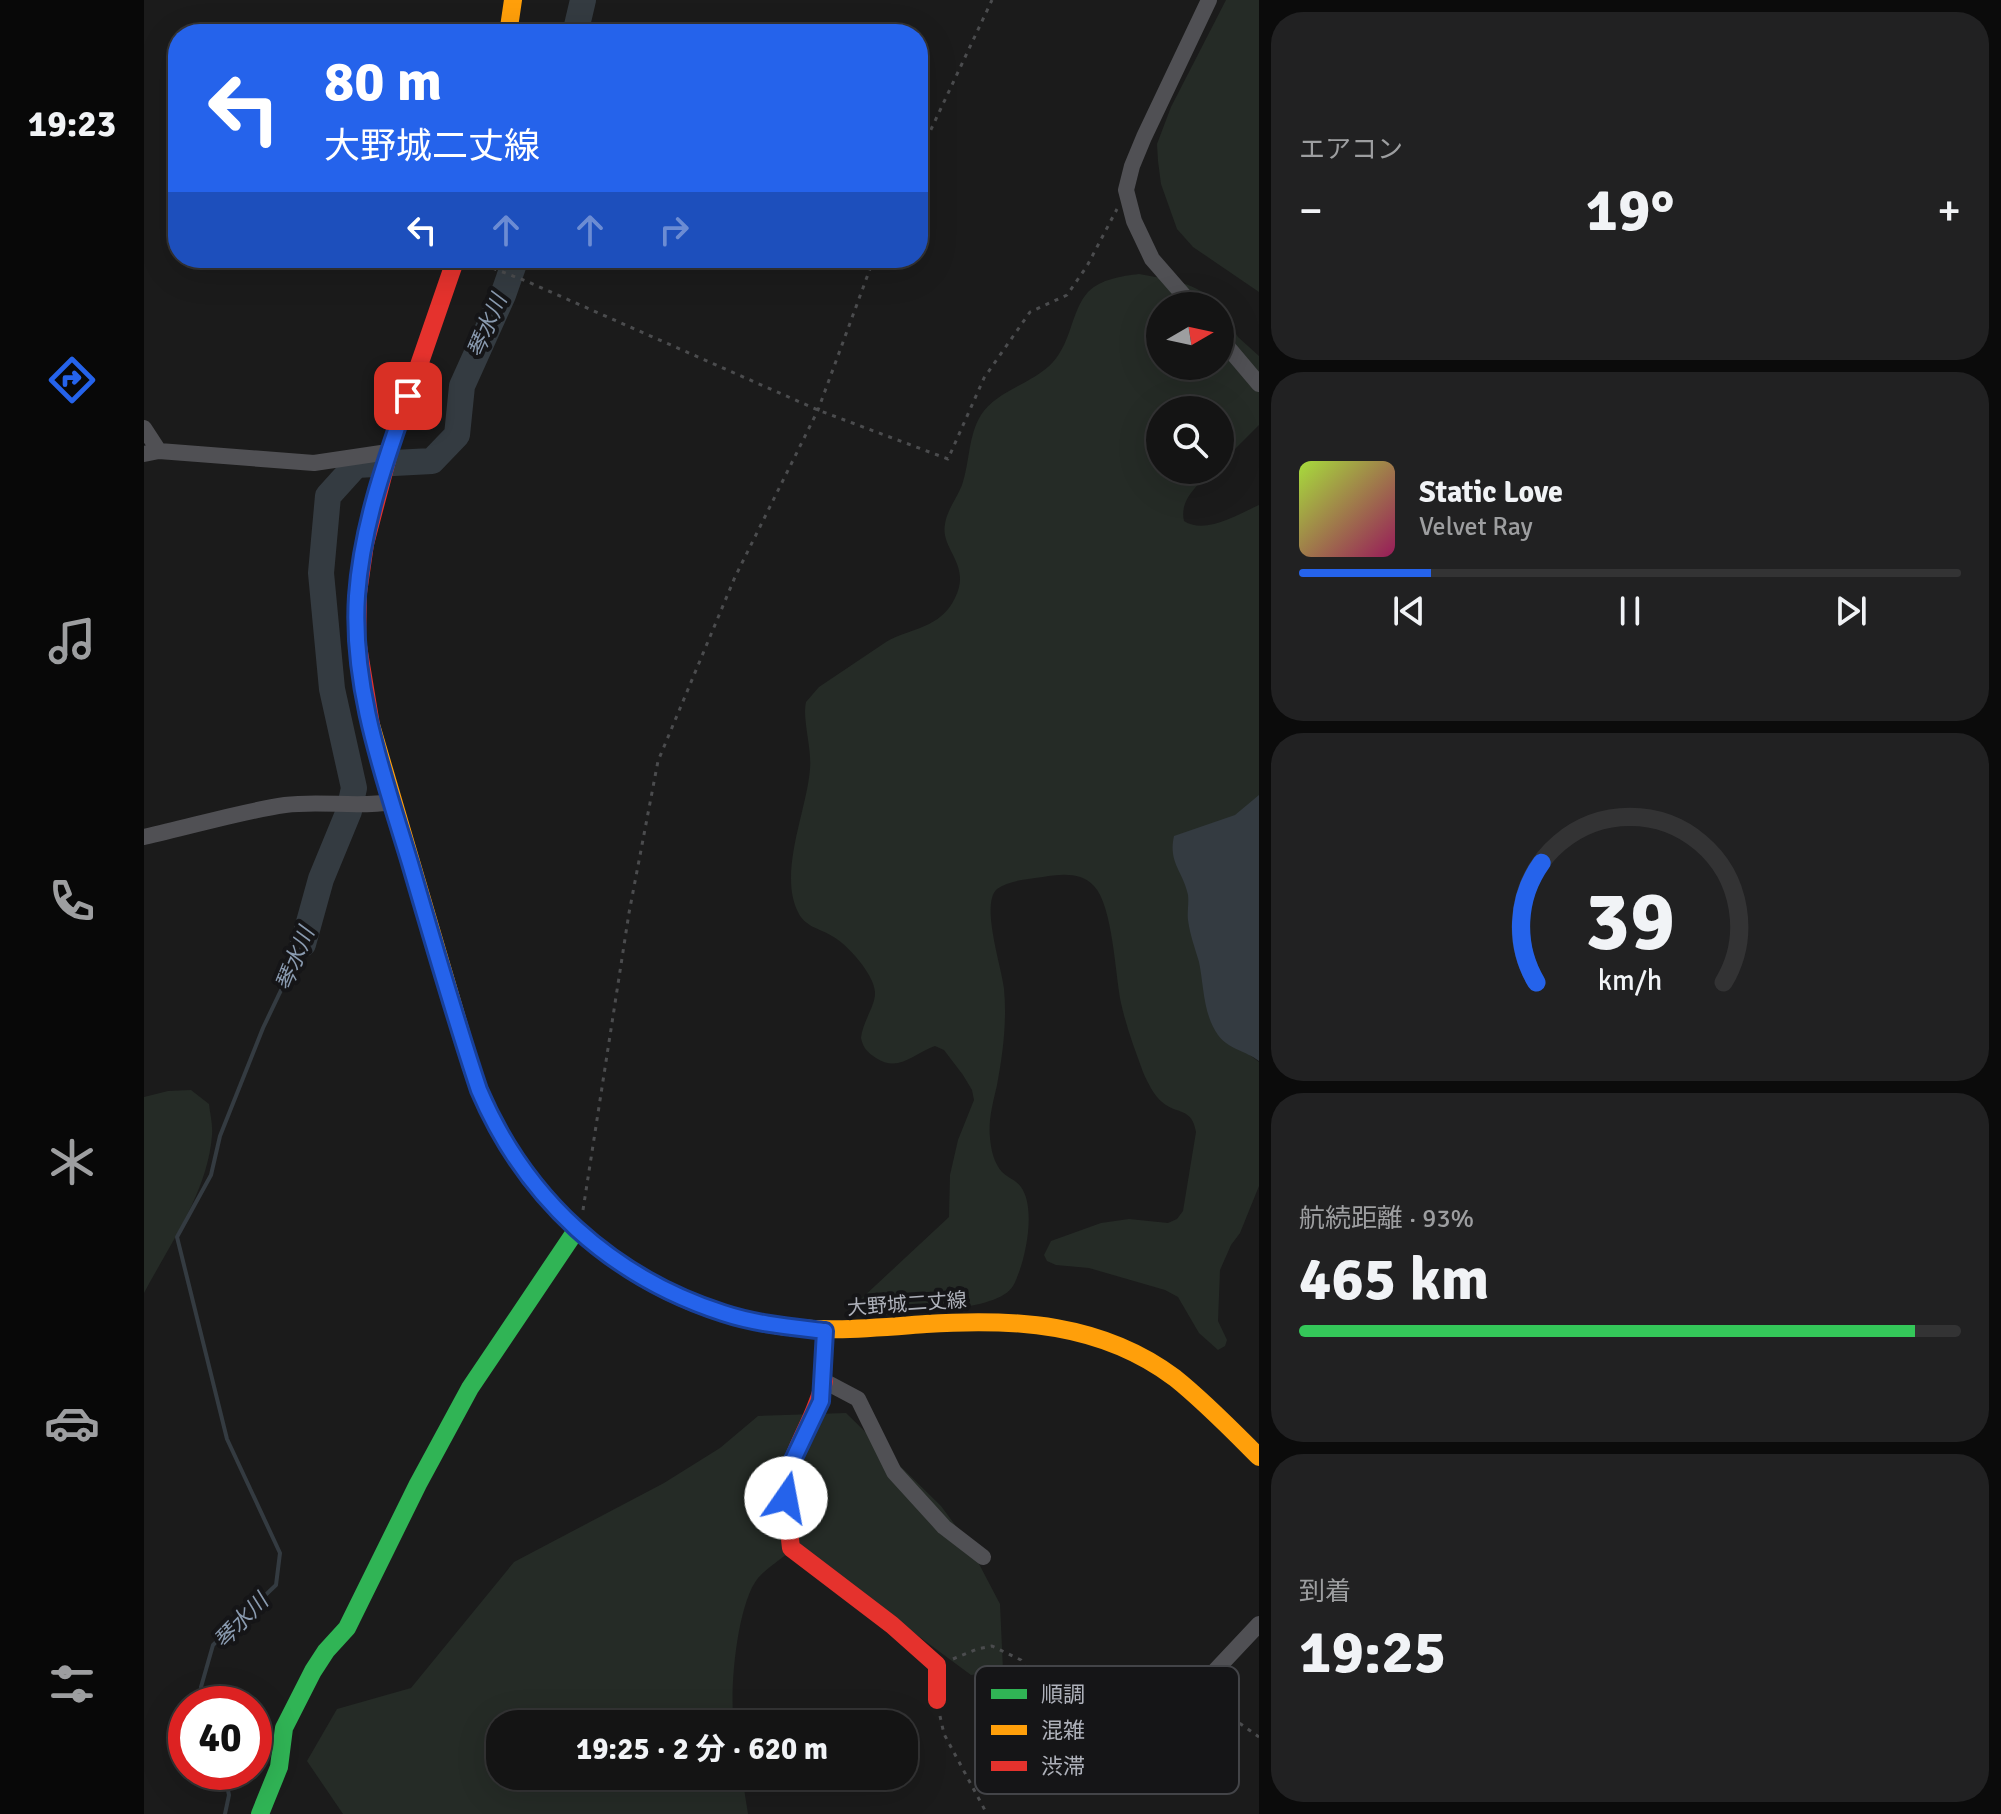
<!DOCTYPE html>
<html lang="ja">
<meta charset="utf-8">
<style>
:root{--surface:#141414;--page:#212122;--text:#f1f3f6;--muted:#9d9ea0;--line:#333334;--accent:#2563eb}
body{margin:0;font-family:Signika,"Noto Sans JP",sans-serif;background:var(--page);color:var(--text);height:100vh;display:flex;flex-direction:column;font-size:30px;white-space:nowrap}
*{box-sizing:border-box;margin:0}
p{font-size:26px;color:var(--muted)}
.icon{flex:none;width:44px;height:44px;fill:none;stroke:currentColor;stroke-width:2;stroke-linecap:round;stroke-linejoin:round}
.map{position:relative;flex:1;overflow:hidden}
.panel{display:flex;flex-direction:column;gap:12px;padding:12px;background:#0b0b0b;width:742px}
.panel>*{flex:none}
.guide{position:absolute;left:24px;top:24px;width:760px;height:244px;border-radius:32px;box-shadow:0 8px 32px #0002,0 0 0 2px var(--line);background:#2563eb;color:#fff;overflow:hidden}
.needle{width:52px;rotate:81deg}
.tools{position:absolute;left:1002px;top:292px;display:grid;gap:16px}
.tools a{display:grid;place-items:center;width:88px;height:88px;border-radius:50%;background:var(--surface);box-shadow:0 8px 32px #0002,0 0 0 2px var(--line);font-size:40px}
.speed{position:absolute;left:24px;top:1686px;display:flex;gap:16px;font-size:40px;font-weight:700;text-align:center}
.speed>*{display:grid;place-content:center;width:104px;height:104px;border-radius:50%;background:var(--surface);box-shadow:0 8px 32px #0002,0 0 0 2px var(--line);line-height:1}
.speed .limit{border:12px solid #d22;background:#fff;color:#111}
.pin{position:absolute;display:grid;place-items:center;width:68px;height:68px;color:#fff;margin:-34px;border-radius:16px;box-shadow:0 4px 12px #0006}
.me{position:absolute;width:88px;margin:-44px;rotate:12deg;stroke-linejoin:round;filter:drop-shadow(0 0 6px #0008)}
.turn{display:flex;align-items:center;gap:28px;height:168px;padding:0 24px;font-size:36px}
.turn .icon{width:104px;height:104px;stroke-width:2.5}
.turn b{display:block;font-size:56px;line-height:68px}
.lanes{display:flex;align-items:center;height:76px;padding:0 24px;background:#0003;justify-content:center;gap:40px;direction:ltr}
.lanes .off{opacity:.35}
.big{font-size:60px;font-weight:700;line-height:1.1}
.panel .widget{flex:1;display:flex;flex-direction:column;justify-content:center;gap:12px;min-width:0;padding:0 28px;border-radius:32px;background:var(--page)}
.panel .dial{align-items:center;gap:0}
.dial svg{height:208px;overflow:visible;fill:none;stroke:var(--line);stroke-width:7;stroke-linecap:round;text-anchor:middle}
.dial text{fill:var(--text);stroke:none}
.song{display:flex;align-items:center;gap:24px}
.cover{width:96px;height:96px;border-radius:12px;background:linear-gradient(135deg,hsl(80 70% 55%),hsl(330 70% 35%))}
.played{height:8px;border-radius:4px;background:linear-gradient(90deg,var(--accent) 20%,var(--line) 20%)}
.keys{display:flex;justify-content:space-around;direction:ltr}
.heat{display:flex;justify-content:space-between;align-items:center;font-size:44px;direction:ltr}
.charge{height:12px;border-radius:6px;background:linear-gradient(90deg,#34c759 93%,var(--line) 0)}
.trip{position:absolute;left:342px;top:1710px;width:432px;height:80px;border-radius:32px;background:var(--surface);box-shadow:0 8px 32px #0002,0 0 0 2px var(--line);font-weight:700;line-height:80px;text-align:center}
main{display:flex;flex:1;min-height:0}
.tabs{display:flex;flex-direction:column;width:144px;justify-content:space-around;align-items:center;background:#080808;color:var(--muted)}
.tabs .icon{width:56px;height:56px}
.tabs .on{color:var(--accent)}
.tabs b{font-size:36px;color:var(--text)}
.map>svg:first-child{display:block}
.green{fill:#252b26}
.water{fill:#343b41}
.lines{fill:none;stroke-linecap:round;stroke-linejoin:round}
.stream{stroke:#343b41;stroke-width:4}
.river{stroke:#343b41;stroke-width:26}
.path{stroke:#4b4c4e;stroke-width:3;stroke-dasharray:4 6;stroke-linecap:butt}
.street{stroke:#505054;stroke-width:16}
.fast{stroke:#30b455;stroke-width:18}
.slow{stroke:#ff9f0a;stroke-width:18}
.jam{stroke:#e5322d;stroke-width:18}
.route-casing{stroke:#184099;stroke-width:20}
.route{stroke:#2563eb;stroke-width:14}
.labels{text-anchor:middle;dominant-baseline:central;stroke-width:8;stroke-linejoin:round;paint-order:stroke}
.street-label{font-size:20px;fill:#aeb1ba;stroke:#151517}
.water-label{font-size:22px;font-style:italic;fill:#8a9bb0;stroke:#151517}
.key{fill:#151517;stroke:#434448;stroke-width:2}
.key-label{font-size:22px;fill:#aeb1ba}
</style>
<main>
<nav class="tabs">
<b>19:23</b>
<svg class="icon on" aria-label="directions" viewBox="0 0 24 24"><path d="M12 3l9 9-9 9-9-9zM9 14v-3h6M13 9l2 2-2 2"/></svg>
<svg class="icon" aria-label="music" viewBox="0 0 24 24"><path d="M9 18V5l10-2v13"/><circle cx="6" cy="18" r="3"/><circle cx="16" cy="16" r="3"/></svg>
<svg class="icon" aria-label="phone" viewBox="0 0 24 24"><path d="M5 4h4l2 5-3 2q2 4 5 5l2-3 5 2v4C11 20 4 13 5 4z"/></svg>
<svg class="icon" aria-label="climate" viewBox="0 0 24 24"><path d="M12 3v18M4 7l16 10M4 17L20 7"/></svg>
<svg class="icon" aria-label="car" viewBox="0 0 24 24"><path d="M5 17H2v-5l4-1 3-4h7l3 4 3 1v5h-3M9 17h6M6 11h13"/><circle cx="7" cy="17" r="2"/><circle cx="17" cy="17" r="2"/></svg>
<svg class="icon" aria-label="filters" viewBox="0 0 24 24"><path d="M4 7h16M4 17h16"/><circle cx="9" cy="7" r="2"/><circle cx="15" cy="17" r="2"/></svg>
</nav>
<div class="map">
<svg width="1115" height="1814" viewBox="0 0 1115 1814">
<rect width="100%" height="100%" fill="#1b1b1b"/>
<path class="green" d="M 1082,0 L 1115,0 L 1115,292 L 1049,247 L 1033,229 L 1017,184 L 1014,161 L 1013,144 L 1027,107 Z
M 995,274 C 1024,280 1054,281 1074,306 L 1016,306 L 1016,366 L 1076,366 L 1076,309 L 1094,337 L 1115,356 L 1115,425 L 1076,464 L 1076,410 L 1016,410 L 1016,470 L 1069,470 C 1055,484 1035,499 1040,521 C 1061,535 1095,514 1115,505 L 1115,803 L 1091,1044 L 1115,1062 L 1115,1186 L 1096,1233 L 1087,1245 L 1076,1270 L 1074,1321 L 1083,1340 L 1081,1346 L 1074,1350 L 1055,1333 L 1034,1297 L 1021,1290 L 945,1268 L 912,1265 L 903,1261 L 900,1255 L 907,1241 L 957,1223 L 985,1219 L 1024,1223 L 1033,1219 L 1039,1211 L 1052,1132 C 1048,1107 1033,1115 1018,1102 C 1010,1096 1003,1081 999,1072 C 991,1050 982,1026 977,1003 C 971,974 969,906 950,886 C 937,872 917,874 899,877 C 885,879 865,880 853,889 C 836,904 858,968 860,989 C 863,1020 859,1054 853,1085 C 849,1103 844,1120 846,1138 C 847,1150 850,1163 858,1172 C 864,1178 872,1180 877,1187 C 893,1209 881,1264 869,1286 C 854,1312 762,1312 731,1316 L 717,1314 L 714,1304 L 717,1299 L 805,1217 L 806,1175 L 814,1140 L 830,1100 L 828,1090 L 819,1075 L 800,1050 L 791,1046 C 770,1053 755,1073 732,1058 C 724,1053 719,1048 717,1038 C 718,1023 732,1005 731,992 C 730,974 703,944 688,936 C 675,928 661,927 654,912 C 634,873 663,810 666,769 C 668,748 658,719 662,702 L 675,687 L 742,642 C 768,627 796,629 811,598 C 828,564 796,550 801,524 C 803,510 813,498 818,485 C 826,462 824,436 837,415 C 853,390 889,384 909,362 C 928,341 927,311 944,292 C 957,279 978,276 995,274 Z
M 47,1090 L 65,1104 C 66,1114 69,1125 68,1135 C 64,1191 26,1244 0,1293 L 0,1097 L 24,1091 Z
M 702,1413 L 797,1506 L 823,1541 L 856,1604 L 859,1670 L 827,1675 L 735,1607 L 643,1554 C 634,1561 622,1569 614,1578 C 593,1604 585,1691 590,1724 L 356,1724 L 356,1776 L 598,1776 L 604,1814 L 199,1814 L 163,1761 L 193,1709 L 267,1688 L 370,1562 L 520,1483 L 576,1448 L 614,1416 Z"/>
<path class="water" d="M 1115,795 L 1115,1061 C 1102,1051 1084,1049 1074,1035 C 1059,1014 1060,986 1055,962 C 1051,948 1046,935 1044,920 C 1043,912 1045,904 1044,895 C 1039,871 1024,863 1030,836 L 1091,815 Z"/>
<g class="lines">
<path class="stream" d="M 62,1704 L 57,1687 L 69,1645 L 132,1585 L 136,1553 L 83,1439 L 33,1237 L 67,1175 L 76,1136 L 119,1028 L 159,944
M 80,1772 L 85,1795 L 81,1814"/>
<path class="river" d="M 431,34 L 439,0
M 159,944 L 177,879 L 205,811 L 210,788 L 188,689 L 177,573 L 184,496 L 212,465 L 288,461 L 313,435 L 318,386 L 359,295 L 372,258"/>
<path class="path" d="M 774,157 L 848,0
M 330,261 L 382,281 L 674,410 L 804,459 L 840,378 L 886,312 L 923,295 L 943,266 L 973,209
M 439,1210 L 485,913 L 514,761 L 591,577 L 674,410 L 730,258
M 809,1659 L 833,1649 L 848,1646 L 877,1660 L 909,1710 L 932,1739 L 996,1719 L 1026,1694 L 1038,1693
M 1063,1700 L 1115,1737
M 796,1716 L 800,1734 L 843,1814"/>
<path class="street" d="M 1049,306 L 1008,259 L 990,221 L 982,190 L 988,166 L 1000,137 L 1065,0
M 1076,338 L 1115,384
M 0,428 L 15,451
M 0,454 L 15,451 L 170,463 L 244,452
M 0,837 C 46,827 94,812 141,805 C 177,800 213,808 247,802
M 681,1331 L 680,1381 L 714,1399 L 750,1472 L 800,1527 L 839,1557
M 1052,1691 L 1115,1624"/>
<path class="fast" d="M 116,1814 L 135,1767 L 140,1728 L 169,1671 L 182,1651 L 203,1628 L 274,1484 L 326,1388 L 433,1229"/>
<path class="slow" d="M 364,34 L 369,0
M 227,725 L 328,1070
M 619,1323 C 672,1334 728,1328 782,1324 C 871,1318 958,1323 1031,1378 C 1061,1402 1088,1430 1115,1457"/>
<path class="jam" d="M 227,725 L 213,640 L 214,593 L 221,544 L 246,449 L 312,258
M 328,1070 C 373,1199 484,1297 619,1323
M 680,1381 C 674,1410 658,1434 648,1462 C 638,1489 644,1520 647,1548 L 748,1625 L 793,1665 L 793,1700"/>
</g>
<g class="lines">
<g class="route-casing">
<path id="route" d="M 264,396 C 241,462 218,526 213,596 C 207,687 240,777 266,863 C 288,938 310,1015 335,1090 C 381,1198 467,1277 579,1313 C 612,1324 647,1327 681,1331 L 677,1401 L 647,1464 L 642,1498"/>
</g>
<use href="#route" class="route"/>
</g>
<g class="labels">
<g class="street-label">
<text transform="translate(763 1304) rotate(-4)">大野城二丈線</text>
</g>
<g class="water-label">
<text transform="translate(343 326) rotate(-67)">琴水川</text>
<text transform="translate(151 959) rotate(-68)">琴水川</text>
<text transform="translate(97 1621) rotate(-46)">琴水川</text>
</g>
</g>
<rect x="831" y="1666" width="264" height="128" rx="12" class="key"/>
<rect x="847" y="1689" width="36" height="10" fill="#30b455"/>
<rect x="847" y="1725" width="36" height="10" fill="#ff9f0a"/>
<rect x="847" y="1761" width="36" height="10" fill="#e5322d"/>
<g class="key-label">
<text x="897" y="1702">順調</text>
<text x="897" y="1738">混雑</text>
<text x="897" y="1774">渋滞</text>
</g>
</svg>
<div class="tools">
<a><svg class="needle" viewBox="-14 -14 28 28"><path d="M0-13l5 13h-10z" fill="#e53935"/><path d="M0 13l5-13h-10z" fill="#9d9ea0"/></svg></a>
<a><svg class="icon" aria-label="search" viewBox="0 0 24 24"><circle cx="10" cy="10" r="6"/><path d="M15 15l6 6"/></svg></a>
</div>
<div class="speed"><div class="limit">40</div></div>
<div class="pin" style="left:264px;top:396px;background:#d93025"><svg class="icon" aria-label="arrive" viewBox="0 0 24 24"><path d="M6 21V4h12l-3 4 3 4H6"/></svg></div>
<svg class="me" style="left:642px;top:1498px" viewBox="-20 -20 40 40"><circle r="19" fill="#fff"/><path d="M0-13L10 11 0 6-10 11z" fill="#2563eb"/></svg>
<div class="trip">19:25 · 2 分 · 620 m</div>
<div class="guide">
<div class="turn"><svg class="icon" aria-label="left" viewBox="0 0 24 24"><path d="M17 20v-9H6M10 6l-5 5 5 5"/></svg><div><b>80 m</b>大野城二丈線</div></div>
<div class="lanes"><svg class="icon" aria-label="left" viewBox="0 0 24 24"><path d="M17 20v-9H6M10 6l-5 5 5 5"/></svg><svg class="icon off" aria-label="ahead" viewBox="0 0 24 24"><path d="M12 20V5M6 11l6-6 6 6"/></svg><svg class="icon off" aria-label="ahead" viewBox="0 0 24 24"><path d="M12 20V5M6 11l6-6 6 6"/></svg><svg class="icon off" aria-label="right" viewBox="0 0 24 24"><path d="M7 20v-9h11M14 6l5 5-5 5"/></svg></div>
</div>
</div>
<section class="panel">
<div class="widget"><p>エアコン</p>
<div class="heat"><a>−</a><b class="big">19°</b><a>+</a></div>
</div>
<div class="widget">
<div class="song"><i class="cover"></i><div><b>Static Love</b><p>Velvet Ray</p></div></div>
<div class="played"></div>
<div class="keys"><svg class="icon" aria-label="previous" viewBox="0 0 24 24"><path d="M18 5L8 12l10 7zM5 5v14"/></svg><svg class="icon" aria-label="pause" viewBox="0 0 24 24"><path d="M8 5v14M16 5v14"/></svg><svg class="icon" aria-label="next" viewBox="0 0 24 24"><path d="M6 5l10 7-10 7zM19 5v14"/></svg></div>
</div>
<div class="widget dial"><svg viewBox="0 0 100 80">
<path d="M14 69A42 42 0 1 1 86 69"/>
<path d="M14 69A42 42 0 0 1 16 23" stroke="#2563eb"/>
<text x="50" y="56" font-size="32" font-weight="700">39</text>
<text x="50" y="72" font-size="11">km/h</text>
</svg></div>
<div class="widget"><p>航続距離 · 93%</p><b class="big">465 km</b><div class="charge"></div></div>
<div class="widget"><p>到着</p><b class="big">19:25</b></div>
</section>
</main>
